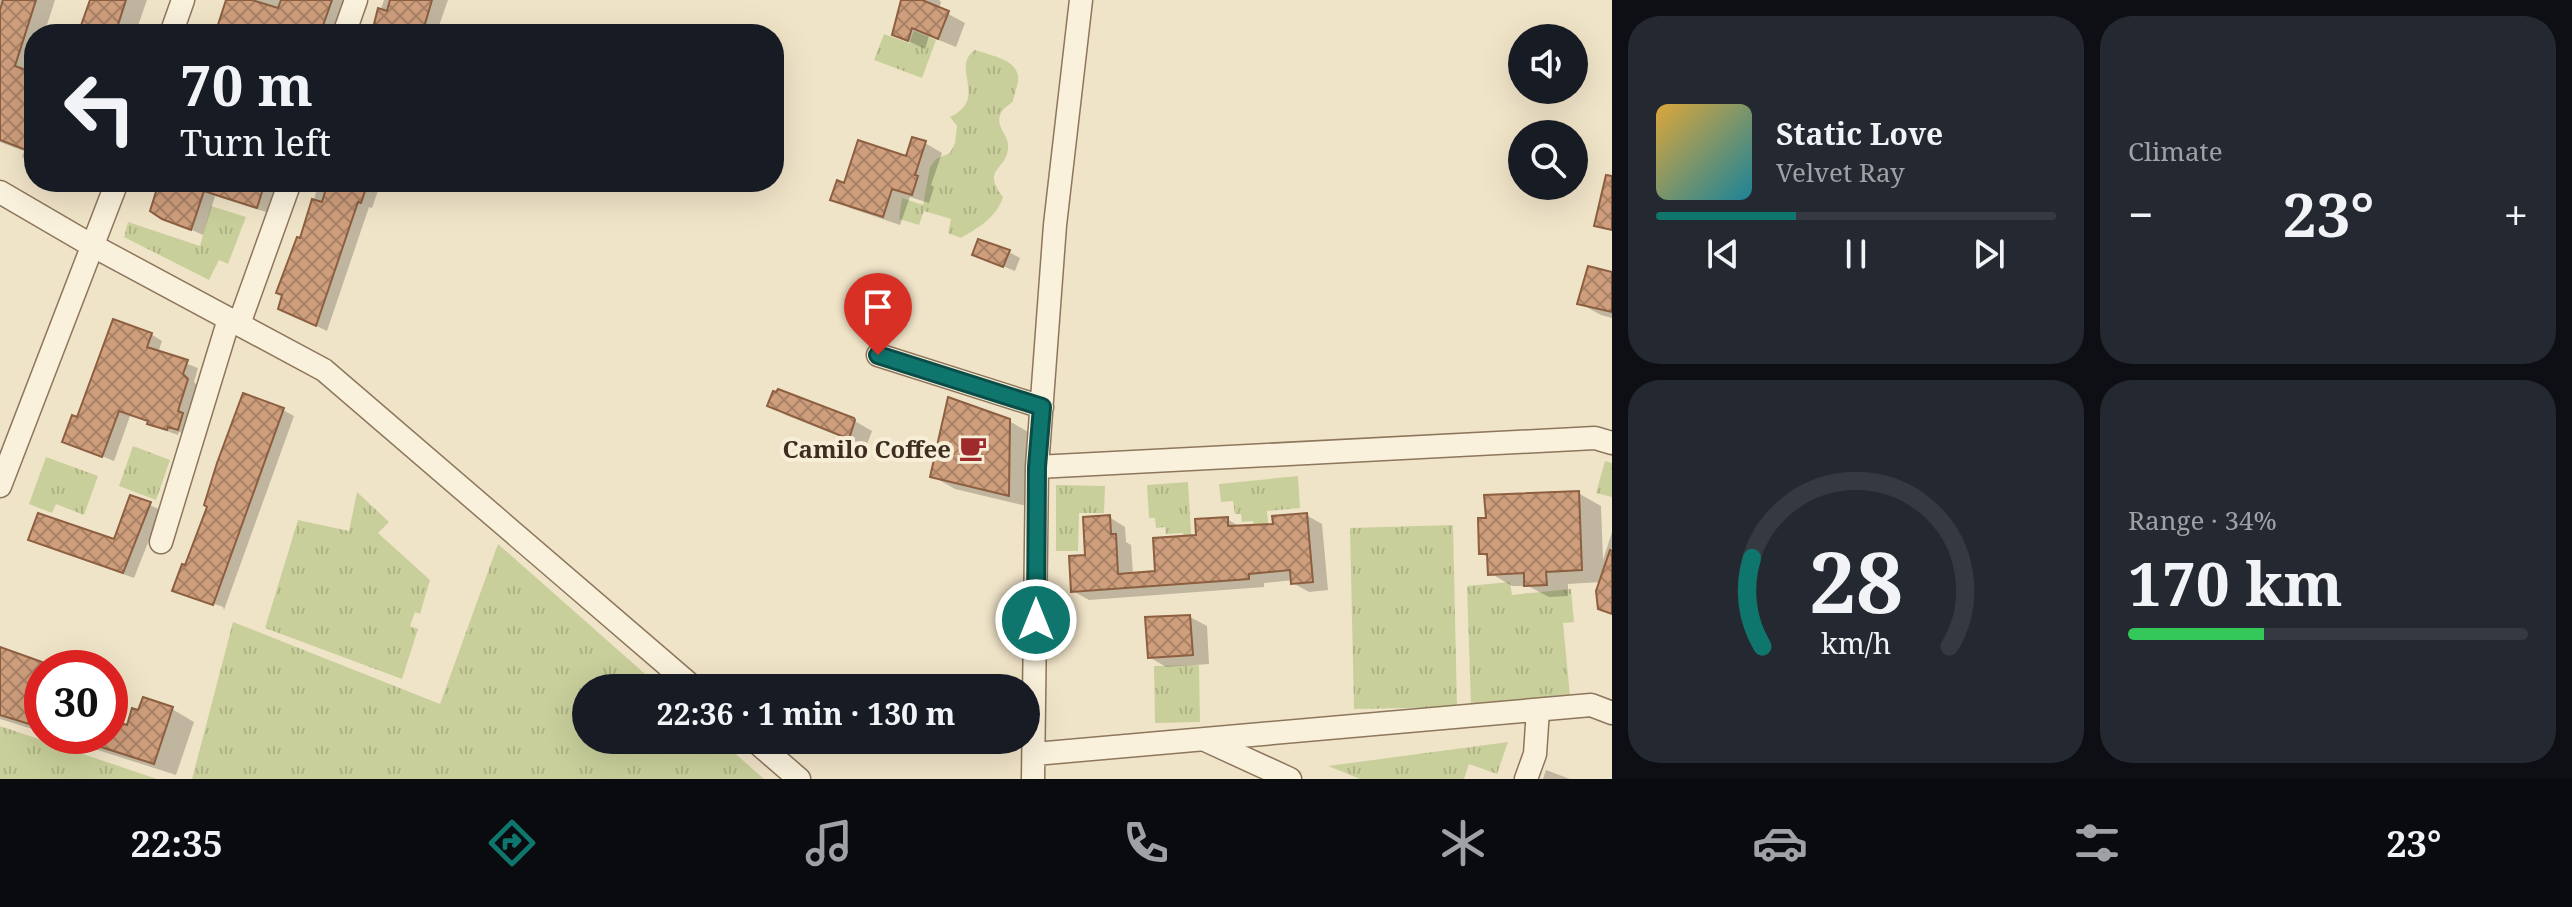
<!DOCTYPE html>
<meta charset="utf-8">
<style>
:root{--surface:#171b24;--page:#242831;--text:#f1f3f6;--muted:#9ea1a6;--line:#363941;--accent:#0f766e}
body{margin:0;font-family:"Noto Serif",serif;background:var(--page);color:var(--text);height:100vh;display:flex;flex-direction:column;font-size:30px;white-space:nowrap}
*{box-sizing:border-box;margin:0}
p{font-size:26px;color:var(--muted)}
.icon{flex:none;width:44px;height:44px;fill:none;stroke:currentColor;stroke-width:2;stroke-linecap:round;stroke-linejoin:round}
.map{position:relative;flex:1;overflow:hidden}
.details{display:flex;flex-direction:column;gap:16px;padding:16px;background:#0d0f14;width:960px}
.details>*{flex:none}
.top-card{position:absolute;left:24px;top:24px;width:760px;height:168px;border-radius:32px;box-shadow:0 8px 32px #0002;background:#171b24;color:var(--text);overflow:hidden}
.tools{position:absolute;left:1508px;top:24px;display:grid;gap:16px}
.tools a{display:grid;place-items:center;width:80px;height:80px;border-radius:50%;background:var(--surface);box-shadow:0 8px 32px #0002;font-size:40px}
.speed{position:absolute;left:24px;top:650px;display:flex;gap:16px;font-size:40px;font-weight:700;text-align:center}
.speed>*{display:grid;place-content:center;width:104px;height:104px;border-radius:50%;background:var(--surface);box-shadow:0 8px 32px #0002;line-height:1}
.speed .limit{border:12px solid #d22;background:#fff;color:#111}
.pin{position:absolute;display:grid;place-items:center;width:68px;height:68px;color:#fff;margin:-82px -34px;border-radius:50% 50% 50% 0;rotate:-45deg;box-shadow:0 0 8px #0007}
.pin .icon{rotate:45deg}
.me{position:absolute;width:88px;margin:-44px;rotate:0deg;stroke-linejoin:round;filter:drop-shadow(0 0 6px #0008)}
.turn{display:flex;align-items:center;gap:28px;height:168px;padding:0 24px;font-size:36px}
.turn .icon{width:104px;height:104px;stroke-width:2.5}
.turn b{display:block;font-size:56px;line-height:68px}
.big{font-size:60px;font-weight:700;line-height:1.1}
.details .widget{flex:1;display:flex;flex-direction:column;justify-content:center;gap:12px;min-width:0;padding:0 28px;border-radius:32px;background:var(--page)}
.details .dial{align-items:center;gap:0}
.dial svg{height:208px;overflow:visible;fill:none;stroke:var(--line);stroke-width:7;stroke-linecap:round;text-anchor:middle}
.dial text{fill:var(--text);stroke:none}
.song{display:flex;align-items:center;gap:24px}
.cover{width:96px;height:96px;border-radius:12px;background:linear-gradient(135deg,hsl(40 70% 55%),hsl(190 70% 35%))}
.played{height:8px;border-radius:4px;background:linear-gradient(90deg,var(--accent) 35%,var(--line) 35%)}
.keys{display:flex;justify-content:space-around;direction:ltr}
.heat{display:flex;justify-content:space-between;align-items:center;font-size:44px;direction:ltr}
.charge{height:12px;border-radius:6px;background:linear-gradient(90deg,#34c759 34%,var(--line) 0)}
.details .tiles{flex:1;display:grid;gap:16px;grid-template-columns:repeat(2,1fr)}
.trip{position:absolute;left:572px;top:674px;width:468px;height:80px;border-radius:40px;background:var(--surface);box-shadow:0 8px 32px #0002;font-weight:700;line-height:80px;text-align:center}
.dock{display:flex;height:128px;justify-content:space-around;align-items:center;background:#090b0e;color:var(--muted)}
.dock .icon{width:56px;height:56px}
.dock .active{color:var(--accent)}
.dock b{font-size:36px;color:var(--text)}
main{display:flex;flex:1;min-height:0}
.map>svg:first-child{display:block}
.grass{fill:url(#grass-tufts)}
.shadow{fill:#0003}
.building{fill:url(#building-cross-hatch);stroke:#8d5f41;stroke-width:2}
.lines{fill:none;stroke-linecap:round;stroke-linejoin:round}
.minor-casing{stroke:#8d765c;stroke-width:25}
.minor{stroke:#faf1dc;stroke-width:22}
.route-casing{stroke:#0a4d48;stroke-width:20}
.route{stroke:#0f766e;stroke-width:14}
.labels{text-anchor:middle;dominant-baseline:central;stroke-width:8;stroke-linejoin:round;paint-order:stroke}
.poi-label{font-size:24px;font-weight:bold;fill:#3d2e20;stroke:#f7eed8;text-anchor:end}
</style>
<main>
<div class="map">
<svg width="1612" height="779" viewBox="0 0 1612 779">
<defs>
<pattern id="grass-tufts" width="24" height="20" patternUnits="userSpaceOnUse" patternTransform="scale(2)"><rect width="24" height="20" fill="#c9cf9b"/><path d="M3 7l-1-3M5 7V3M7 7l1-3M15 17l-1-3M17 17v-4M19 17l1-3" fill="none" stroke="#aeb285"/></pattern>
<pattern id="building-cross-hatch" width="8" height="8" patternUnits="userSpaceOnUse" patternTransform="scale(2)"><rect width="8" height="8" fill="#cf9f7d"/><path d="M0 0l8 8M0 8l8-8" fill="none" stroke="#a98266"/></pattern>
</defs>
<rect width="100%" height="100%" fill="#f0e4c8"/>
<path class="grass" d="M 914,31 L 936,40 L 922,78 L 874,60 L 884,34 L 909,43 Z
M 975,50 C 995,57 1027,61 1016,89 C 1016,90 1013,100 1013,101 C 1009,106 1003,107 1000,115 C 996,129 1010,135 1008,149 C 1006,170 981,169 1003,197 C 997,217 978,228 961,238 L 948,233 L 951,219 L 924,211 L 919,225 L 899,219 L 902,198 L 923,205 L 930,167 L 936,159 L 950,153 L 955,143 L 957,126 L 950,117 C 990,98 949,68 975,50 Z
M 211,206 L 246,217 L 228,264 L 219,260 L 209,280 L 124,237 L 128,222 L 200,246 Z
M 133,446 L 170,460 L 156,500 L 119,486 Z
M 46,457 L 98,476 L 84,515 L 56,504 L 52,513 L 29,504 Z
M 1605,461 L 1612,463 L 1612,497 L 1596,493 Z
M 1298,476 L 1300,508 L 1267,511 L 1270,542 L 1256,543 L 1253,521 L 1242,522 L 1241,514 L 1235,514 L 1233,501 L 1221,502 L 1219,484 Z
M 1188,482 L 1192,548 L 1184,549 L 1183,533 L 1166,534 L 1165,527 L 1156,528 L 1155,518 L 1149,518 L 1147,485 Z
M 1056,485 L 1105,486 L 1104,513 L 1079,513 L 1078,551 L 1056,551 Z
M 357,492 L 389,522 L 378,533 L 430,580 L 420,614 L 415,612 L 410,626 L 418,629 L 402,679 L 265,628 L 298,520 L 349,531 Z
M 1453,525 L 1457,707 L 1354,709 L 1350,528 Z
M 498,544 L 661,688 L 586,688 L 586,740 L 720,740 L 764,779 L 192,779 L 233,622 L 440,704 Z
M 1510,582 L 1512,595 L 1571,589 L 1574,622 L 1563,623 L 1570,696 L 1471,706 L 1467,586 Z
M 1199,665 L 1200,722 L 1155,723 L 1154,666 Z
M 0,726 L 157,779 L 0,779 Z
M 1508,742 L 1497,774 L 1469,764 L 1464,779 L 1360,779 L 1328,766 Z"/>
<path class="shadow" d="M 0,0 L 55,0 L 44,34 L 34,34 L 32,74 L 34,75 L 34,164 L 22,157 L 24,151 L 0,142 Z
M 93,0 L 147,0 L 135,34 L 81,34 Z
M 229,0 L 346,0 L 334,34 L 215,34 L 217,34 Z
M 384,0 L 448,0 L 436,34 L 372,34 Z
M 905,0 L 939,0 L 941,2 L 939,9 L 965,23 L 956,47 L 929,36 L 925,49 L 894,34 Z
M 925,143 L 942,153 L 931,185 L 934,187 L 929,203 L 910,197 L 900,225 L 850,208 L 833,199 L 846,185 L 907,159 Z
M 169,182 L 280,182 L 269,213 L 215,196 L 203,235 L 163,217 Z
M 319,182 L 381,182 L 372,208 L 369,207 L 327,331 L 291,314 L 302,241 Z
M 1009,252 L 1020,258 L 1015,271 L 975,255 Z
M 1612,274 L 1612,318 L 1601,315 L 1579,303 Z
M 151,334 L 162,341 L 158,353 L 198,368 L 194,382 L 198,387 L 189,435 L 179,432 L 178,435 L 161,429 L 150,422 L 130,416 L 114,461 L 65,441 L 78,420 Z
M 770,405 L 853,420 L 872,431 L 866,447 L 786,415 Z
M 283,410 L 294,416 L 224,610 L 223,607 L 184,593 L 186,568 L 209,506 Z
M 1009,421 L 1032,434 L 1031,507 L 955,489 L 932,476 Z
M 1578,493 L 1601,506 L 1603,560 L 1612,532 L 1612,615 L 1600,608 L 1601,582 L 1568,584 L 1568,596 L 1549,597 L 1528,586 L 1512,586 L 1490,573 L 1489,558 L 1481,553 Z
M 131,497 L 161,510 L 134,578 L 41,545 L 30,539 L 115,542 Z
M 1306,515 L 1322,524 L 1328,590 L 1309,592 L 1293,583 L 1293,580 L 1264,583 L 1264,587 L 1089,600 L 1073,591 L 1088,557 L 1109,517 L 1125,527 L 1126,542 L 1131,545 L 1133,574 L 1157,573 L 1198,537 L 1227,519 L 1242,528 L 1275,526 Z
M 1190,617 L 1207,626 L 1209,664 L 1166,667 L 1149,657 Z
M 0,650 L 53,668 L 42,668 L 42,732 L 0,719 Z
M 172,709 L 194,722 L 176,775 L 54,736 L 110,736 L 110,721 L 128,728 Z
M 1546,770 L 1570,779 L 1543,779 Z"/>
<path class="building" d="M 3,0 L 36,0 L 15,66 L 34,73 L 34,153 L 0,140 L 0,10 Z
M 90,0 L 126,0 L 115,34 L 78,34 Z
M 226,0 L 252,0 L 278,8 L 281,0 L 332,0 L 320,34 L 215,34 Z
M 390,0 L 432,0 L 422,34 L 378,34 L 380,26 L 374,24 L 378,8 L 387,11 Z
M 901,0 L 922,0 L 949,11 L 938,39 L 912,28 L 908,41 L 892,35 Z
M 912,137 L 926,141 L 915,175 L 918,176 L 912,195 L 892,189 L 883,217 L 830,200 L 837,180 L 844,183 L 858,140 L 906,156 Z
M 1606,175 L 1612,176 L 1612,230 L 1594,226 Z
M 159,182 L 265,182 L 257,208 L 204,191 L 191,230 L 162,219 L 150,211 Z
M 328,182 L 368,182 L 361,203 L 358,202 L 316,326 L 278,309 L 282,295 L 276,293 L 297,237 L 300,238 L 312,199 L 322,202 Z
M 978,239 L 1010,250 L 1003,267 L 972,255 Z
M 1588,266 L 1612,272 L 1612,312 L 1577,304 Z
M 113,319 L 152,333 L 147,347 L 188,360 L 183,374 L 188,379 L 178,411 L 183,413 L 178,430 L 168,427 L 167,430 L 147,424 L 148,421 L 119,411 L 102,457 L 62,442 L 72,415 L 77,417 Z
M 778,389 L 854,418 L 855,420 L 849,439 L 767,406 L 773,391 L 776,392 Z
M 243,393 L 284,408 L 213,605 L 172,591 L 182,564 L 185,565 L 207,507 L 204,505 L 217,463 Z
M 948,397 L 1010,419 L 1009,496 L 930,477 Z
M 1579,491 L 1582,570 L 1546,572 L 1547,585 L 1524,586 L 1524,573 L 1488,575 L 1487,554 L 1479,554 L 1478,518 L 1486,518 L 1484,495 Z
M 130,495 L 151,502 L 123,573 L 28,540 L 38,513 L 114,539 Z
M 1307,513 L 1313,582 L 1291,584 L 1290,570 L 1249,574 L 1249,579 L 1071,592 L 1069,556 L 1085,555 L 1083,517 L 1110,515 L 1111,534 L 1116,534 L 1118,574 L 1155,571 L 1153,538 L 1196,535 L 1195,519 L 1228,517 L 1228,526 L 1273,524 L 1272,516 Z
M 1610,550 L 1612,551 L 1612,614 L 1598,609 L 1596,591 Z
M 1190,615 L 1193,655 L 1148,658 L 1145,617 Z
M 0,647 L 42,662 L 42,728 L 0,715 Z
M 143,697 L 173,707 L 154,764 L 76,739 L 77,736 L 110,736 L 110,719 L 127,725 L 132,708 L 138,710 Z"/>
<g class="lines">
<g class="minor-casing">
<path id="minor" d="M 171,34 L 183,0
M 344,34 L 356,0
M 0,192 L 84,241 L 324,370 L 694,688
M 239,324 L 290,182
M 878,355 L 1042,407
M 1037,467 L 1595,438 L 1612,443
M 0,486 L 117,182
M 161,542 L 229,319
M 754,740 L 799,779
M 1205,740 L 1290,779
M 1035,754 L 1591,705 L 1612,713
M 1033,779 L 1037,467 L 1055,225 L 1081,0
M 1526,779 L 1535,754 L 1538,710"/>
</g>
<use href="#minor" class="minor"/>
</g>
<g class="lines">
<g class="route-casing">
<path id="route" d="M 878,355 L 1042,407 L 1037,467 L 1036,620"/>
</g>
<use href="#route" class="route"/>
</g>
<defs>
<g id="cafe-bare" transform="scale(2.16)"><path d="M-5.5-4.5H6V0H3Q3 3.5 0 3.5H-2.5Q-5.5 3.5-5.5 0ZM3-3.2v2h1.7v-2ZM-6 4.5H4V6H-6Z" fill="#9e2a2b" stroke="#f7eed8" stroke-width="2.5" paint-order="stroke"/></g>
</defs>
<g fill-rule="evenodd">
<use href="#cafe-bare" x="973" y="448"/>
</g>
<g class="labels">
<g class="poi-label">
<text x="951" y="448">Camilo Coffee</text>
</g>
</g>
</svg>
<div class="tools">
<a><svg class="icon" aria-label="sound" viewBox="0 0 24 24"><path d="M4 9h4l5-4v14l-5-4H4zM17 9q2 3 0 6"/></svg></a>
<a><svg class="icon" aria-label="search" viewBox="0 0 24 24"><circle cx="10" cy="10" r="6"/><path d="M15 15l6 6"/></svg></a>
</div>
<div class="speed"><div class="limit">30</div></div>
<div class="pin" style="left:878px;top:355px;background:#d93025"><svg class="icon" aria-label="arrive" viewBox="0 0 24 24"><path d="M6 21V4h12l-3 4 3 4H6"/></svg></div>
<svg class="me" style="left:1036px;top:620px" viewBox="-20 -20 40 40"><circle r="17" fill="#0f766e" stroke="#fff" stroke-width="3"/><path d="M0-11L8 9 0 5-8 9z" fill="#fff"/></svg>
<div class="trip">22:36 · 1 min · 130 m</div>
<div class="top-card">
<div class="turn"><svg class="icon" aria-label="left" viewBox="0 0 24 24"><path d="M17 20v-9H6M10 6l-5 5 5 5"/></svg><div><b>70 m</b>Turn left</div></div>
</div>
</div>
<section class="details">
<div class="tiles">
<div class="widget">
<div class="song"><i class="cover"></i><div><b>Static Love</b><p>Velvet Ray</p></div></div>
<div class="played"></div>
<div class="keys"><svg class="icon" aria-label="previous" viewBox="0 0 24 24"><path d="M18 5L8 12l10 7zM5 5v14"/></svg><svg class="icon" aria-label="pause" viewBox="0 0 24 24"><path d="M8 5v14M16 5v14"/></svg><svg class="icon" aria-label="next" viewBox="0 0 24 24"><path d="M6 5l10 7-10 7zM19 5v14"/></svg></div>
</div>
<div class="widget"><p>Climate</p>
<div class="heat"><a>−</a><b class="big">23°</b><a>+</a></div>
</div>
<div class="widget dial"><svg viewBox="0 0 100 80">
<path d="M14 69A42 42 0 1 1 86 69"/>
<path d="M14 69A42 42 0 0 1 10 35" stroke="#0f766e"/>
<text x="50" y="56" font-size="32" font-weight="700">28</text>
<text x="50" y="72" font-size="11">km/h</text>
</svg></div>
<div class="widget"><p>Range · 34%</p><b class="big">170 km</b><div class="charge"></div></div>
</div>
</section>
</main>
<nav class="dock">
<b>22:35</b>
<svg class="icon active" aria-label="directions" viewBox="0 0 24 24"><path d="M12 3l9 9-9 9-9-9zM9 14v-3h6M13 9l2 2-2 2"/></svg>
<svg class="icon" aria-label="music" viewBox="0 0 24 24"><path d="M9 18V5l10-2v13"/><circle cx="6" cy="18" r="3"/><circle cx="16" cy="16" r="3"/></svg>
<svg class="icon" aria-label="phone" viewBox="0 0 24 24"><path d="M5 4h4l2 5-3 2q2 4 5 5l2-3 5 2v4C11 20 4 13 5 4z"/></svg>
<svg class="icon" aria-label="climate" viewBox="0 0 24 24"><path d="M12 3v18M4 7l16 10M4 17L20 7"/></svg>
<svg class="icon" aria-label="car" viewBox="0 0 24 24"><path d="M5 17H2v-5l4-1 3-4h7l3 4 3 1v5h-3M9 17h6M6 11h13"/><circle cx="7" cy="17" r="2"/><circle cx="17" cy="17" r="2"/></svg>
<svg class="icon" aria-label="filters" viewBox="0 0 24 24"><path d="M4 7h16M4 17h16"/><circle cx="9" cy="7" r="2"/><circle cx="15" cy="17" r="2"/></svg>
<b>23°</b>
</nav>
